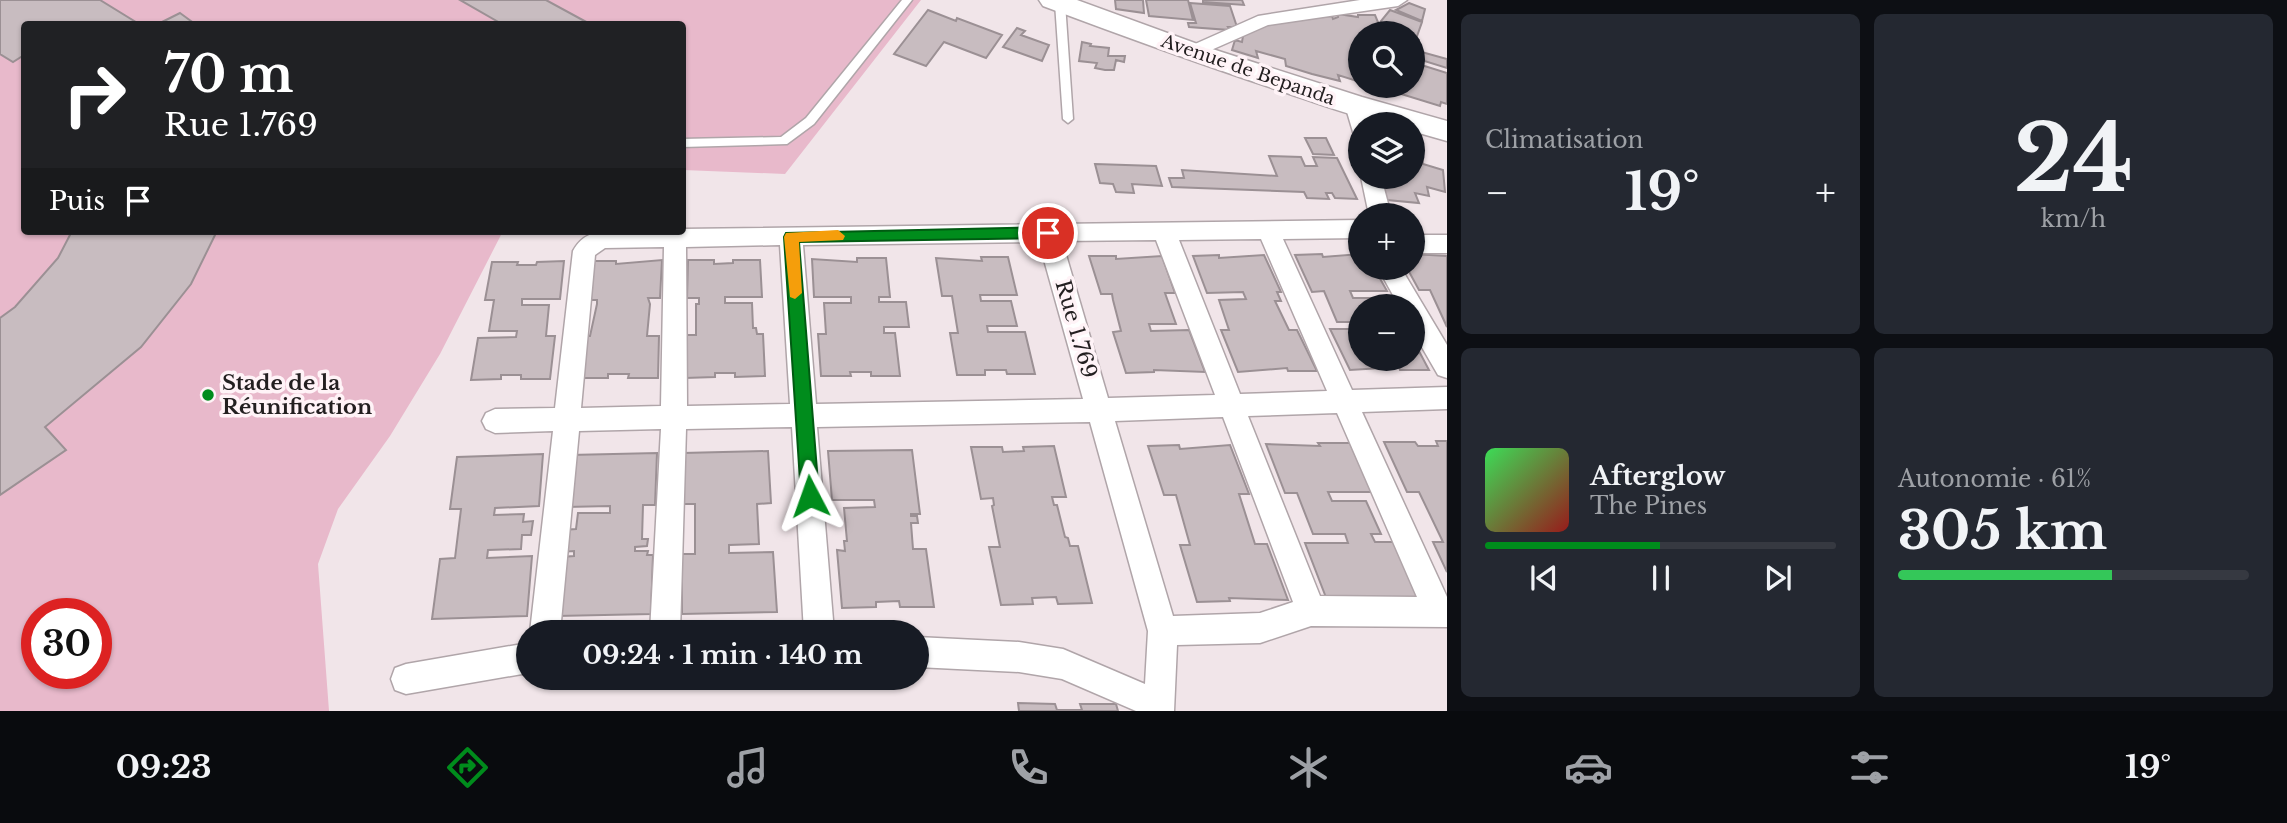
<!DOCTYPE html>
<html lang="fr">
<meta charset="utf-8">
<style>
:root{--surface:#171b24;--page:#242831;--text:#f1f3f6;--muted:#9ea1a6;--line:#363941;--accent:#008c1c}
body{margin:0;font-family:"Libre Baskerville",serif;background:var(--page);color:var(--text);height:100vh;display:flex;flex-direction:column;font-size:26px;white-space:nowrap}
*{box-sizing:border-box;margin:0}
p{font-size:23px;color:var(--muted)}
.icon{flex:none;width:38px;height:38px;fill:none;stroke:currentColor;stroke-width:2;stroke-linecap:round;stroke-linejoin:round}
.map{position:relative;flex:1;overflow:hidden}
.panel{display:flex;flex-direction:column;gap:14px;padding:14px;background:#0d0f14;width:840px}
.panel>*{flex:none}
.guide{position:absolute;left:21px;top:21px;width:665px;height:214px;border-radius:7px;box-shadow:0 2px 5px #0004;background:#202124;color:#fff;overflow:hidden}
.controls{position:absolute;left:1348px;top:21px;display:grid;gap:14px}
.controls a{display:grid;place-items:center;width:77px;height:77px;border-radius:50%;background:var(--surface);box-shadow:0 2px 5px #0004;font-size:35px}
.speed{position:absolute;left:21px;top:598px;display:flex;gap:14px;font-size:35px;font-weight:700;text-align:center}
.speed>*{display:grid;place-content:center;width:91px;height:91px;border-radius:50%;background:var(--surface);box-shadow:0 2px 5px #0004;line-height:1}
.speed .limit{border:10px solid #d22;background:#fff;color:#111}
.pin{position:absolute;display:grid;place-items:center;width:60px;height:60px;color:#fff;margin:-30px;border:4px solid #fff;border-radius:50%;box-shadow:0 2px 7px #0007}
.me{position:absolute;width:77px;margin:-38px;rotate:356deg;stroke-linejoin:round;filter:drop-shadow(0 0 5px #0008)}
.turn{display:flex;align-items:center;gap:24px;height:147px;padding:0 28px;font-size:32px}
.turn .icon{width:91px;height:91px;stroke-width:2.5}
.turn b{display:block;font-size:49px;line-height:60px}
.then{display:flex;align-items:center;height:66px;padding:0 28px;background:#0003;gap:14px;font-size:26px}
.big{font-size:52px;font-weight:800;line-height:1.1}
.panel .tile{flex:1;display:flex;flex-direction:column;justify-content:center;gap:10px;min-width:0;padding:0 24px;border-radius:10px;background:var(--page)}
.panel .dial{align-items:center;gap:0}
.dial b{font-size:91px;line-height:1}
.song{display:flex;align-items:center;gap:21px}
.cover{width:84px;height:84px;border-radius:10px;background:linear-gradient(135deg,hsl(130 70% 55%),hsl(0 70% 35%))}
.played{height:7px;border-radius:4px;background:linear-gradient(90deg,var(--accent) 50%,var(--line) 50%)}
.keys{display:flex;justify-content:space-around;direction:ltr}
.heat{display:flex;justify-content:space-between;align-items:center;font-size:38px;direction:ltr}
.charge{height:10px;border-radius:5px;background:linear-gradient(90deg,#34c759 61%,var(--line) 0)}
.panel .tiles{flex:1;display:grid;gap:14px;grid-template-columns:repeat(2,1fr)}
.trip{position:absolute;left:516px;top:620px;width:413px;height:70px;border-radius:35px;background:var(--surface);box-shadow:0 2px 5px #0004;font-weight:800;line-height:70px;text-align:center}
.menu{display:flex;height:112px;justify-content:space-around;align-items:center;background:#090b0e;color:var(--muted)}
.menu .icon{width:49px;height:49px}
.menu .current{color:var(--accent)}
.menu b{font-size:32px;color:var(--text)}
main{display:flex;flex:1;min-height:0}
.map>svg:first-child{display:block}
.green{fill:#e8b9cb;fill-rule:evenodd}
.building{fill:#c8bcc0;stroke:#9b9094;stroke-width:2}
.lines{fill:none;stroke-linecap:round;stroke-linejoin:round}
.lane-casing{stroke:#b0a5a9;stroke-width:3}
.street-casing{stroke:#b0a5a9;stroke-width:3}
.secondary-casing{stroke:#b0a5a9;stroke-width:3}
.lane{fill:#fff;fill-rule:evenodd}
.street{fill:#fff;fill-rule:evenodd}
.secondary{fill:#fff;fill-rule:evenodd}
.route{fill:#008c1c;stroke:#005b12;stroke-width:2}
.slow{fill:#f59e0b}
.poi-dot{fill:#008c1c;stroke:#fff3f7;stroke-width:2.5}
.labels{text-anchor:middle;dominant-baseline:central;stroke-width:7;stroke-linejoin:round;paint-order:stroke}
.far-street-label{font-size:18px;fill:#231f20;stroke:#fff3f7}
.street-label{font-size:21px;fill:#231f20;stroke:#fff3f7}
.poi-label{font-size:21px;font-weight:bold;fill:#231f20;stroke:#fff3f7;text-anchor:start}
</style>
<main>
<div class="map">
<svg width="1447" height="711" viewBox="0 0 1447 711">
<rect width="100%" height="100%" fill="#f1e5e9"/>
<path class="green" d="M 0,0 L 921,0 L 785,174 L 683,170 L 682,24 L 24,24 L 24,231 L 503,231 L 440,354 L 390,436 L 338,509 L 318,564 L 329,711 L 0,711 ZM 37,614 L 96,614 L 96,674 L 37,674 Z"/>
<path class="building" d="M 0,0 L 100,0 L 139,24 L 24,24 L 24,55 L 13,62 L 0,54 Z
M 460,0 L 546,0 L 590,24 L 502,24 Z
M 1115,0 L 1143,0 L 1144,13 L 1116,9 Z
M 1146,0 L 1188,0 L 1193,20 L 1149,16 Z
M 1203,0 L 1242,0 L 1244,5 L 1203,2 Z
M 1190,3 L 1230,6 L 1237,27 L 1228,27 L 1230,30 L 1189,27 L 1188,23 L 1196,23 Z
M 1409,3 L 1425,9 L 1422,21 L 1396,10 Z
M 928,10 L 956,21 L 957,18 L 1002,35 L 986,58 L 944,42 L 926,66 L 894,54 Z
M 1390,10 L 1422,22 L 1416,39 L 1419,40 L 1419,46 L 1412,44 L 1412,33 L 1360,33 L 1360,82 L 1338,75 L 1340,81 L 1312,74 L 1286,66 L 1285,59 L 1256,51 L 1258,58 L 1232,50 L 1235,40 L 1242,42 L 1243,36 L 1255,29 L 1273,21 L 1295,18 L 1332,16 L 1333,19 L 1338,17 L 1338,14 L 1358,17 L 1358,15 L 1375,15 L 1382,32 L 1381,21 Z
M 180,13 L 195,24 L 158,24 Z
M 1017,28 L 1025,31 L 1021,35 L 1049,45 L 1042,61 L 1003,47 Z
M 1082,42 L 1091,44 L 1090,46 L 1109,48 L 1108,56 L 1125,56 L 1124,62 L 1116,60 L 1114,70 L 1105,70 L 1095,68 L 1097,63 L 1079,61 Z
M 1418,51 L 1447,59 L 1447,68 L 1418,59 Z
M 1415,63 L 1447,73 L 1447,104 L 1441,102 L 1440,106 L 1385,89 L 1385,86 L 1412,86 L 1412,64 Z
M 1305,138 L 1326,138 L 1334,155 L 1313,154 Z
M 1412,149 L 1421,151 L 1423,164 L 1443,170 L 1445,192 L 1427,187 L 1429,196 L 1415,193 L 1419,203 L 1387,200 L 1378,177 L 1412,177 Z
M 1269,156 L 1301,157 L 1305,166 L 1317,166 L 1313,157 L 1337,158 L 1357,199 L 1335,198 L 1332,193 L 1326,193 L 1329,199 L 1307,198 L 1304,192 L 1172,187 L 1169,178 L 1184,178 L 1182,170 L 1277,176 Z
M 1095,164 L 1156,166 L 1162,186 L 1132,184 L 1134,193 L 1116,192 L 1113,184 L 1100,183 Z
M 72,231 L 217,231 L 191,284 L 141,347 L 45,427 L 66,450 L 0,495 L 0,318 L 15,307 L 58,258 Z
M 1322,254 L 1323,257 L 1360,254 L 1360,268 L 1374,268 L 1387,291 L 1350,291 L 1353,298 L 1381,298 L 1386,306 L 1360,306 L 1360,322 L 1337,322 L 1324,291 L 1312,292 L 1295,255 Z
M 1412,254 L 1447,256 L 1447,327 L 1430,290 L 1419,290 L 1407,268 L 1412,268 Z
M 1219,255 L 1219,258 L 1264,255 L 1281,292 L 1277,292 L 1281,301 L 1275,301 L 1289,330 L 1297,330 L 1317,371 L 1288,371 L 1287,368 L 1238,372 L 1221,330 L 1229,330 L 1219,300 L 1246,299 L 1243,292 L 1207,293 L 1193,256 Z
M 1089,256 L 1116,256 L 1116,259 L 1162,256 L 1175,293 L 1165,293 L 1176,324 L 1149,324 L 1151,331 L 1189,330 L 1205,372 L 1154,370 L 1154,372 L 1126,373 L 1113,332 L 1121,331 L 1113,300 L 1112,294 L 1101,294 Z
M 981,257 L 1008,257 L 1017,295 L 980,295 L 981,301 L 1011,301 L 1017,326 L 987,326 L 988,332 L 1025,332 L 1035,374 L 1007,374 L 1006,370 L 985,370 L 985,375 L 957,375 L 950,333 L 958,333 L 952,296 L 942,296 L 936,258 L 982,261 Z
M 857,258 L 886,258 L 890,297 L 879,297 L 879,302 L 906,302 L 909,327 L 884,327 L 884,333 L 895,333 L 900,376 L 871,376 L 871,372 L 850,372 L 851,376 L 821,376 L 818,334 L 826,334 L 824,303 L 851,303 L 851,297 L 814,297 L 812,259 L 857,262 Z
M 662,260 L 660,298 L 648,298 L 650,304 L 647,336 L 659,336 L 658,378 L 628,378 L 629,374 L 608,374 L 608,378 L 578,378 L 582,336 L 590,336 L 597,304 L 597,300 L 586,300 L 589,261 L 616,261 L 616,264 Z
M 688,260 L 714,260 L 714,264 L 733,263 L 733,260 L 760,260 L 762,297 L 725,297 L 725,303 L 752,303 L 753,328 L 756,328 L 757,334 L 763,334 L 765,376 L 735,377 L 735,373 L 715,373 L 715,377 L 685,378 L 686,335 L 696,335 L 696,304 L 699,304 L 699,298 L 687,298 Z
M 564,261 L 560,299 L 522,299 L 522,305 L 549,305 L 546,336 L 555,336 L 550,379 L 521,379 L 521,375 L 501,375 L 501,379 L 471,380 L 478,338 L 516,337 L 517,331 L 489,331 L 494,300 L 485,300 L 492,262 L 518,262 L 517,265 L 536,265 L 537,262 Z
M 1330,329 L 1360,329 L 1360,359 L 1412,359 L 1412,338 L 1429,370 L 1400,370 L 1399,367 L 1350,370 Z
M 1436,441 L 1447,441 L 1447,572 L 1433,542 L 1443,542 L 1419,492 L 1407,492 L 1384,442 L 1415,442 L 1418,446 L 1438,446 Z
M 1318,443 L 1350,443 L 1372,492 L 1328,492 L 1332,501 L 1366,501 L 1381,534 L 1371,534 L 1375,542 L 1394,542 L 1419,599 L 1359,596 L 1360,599 L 1327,600 L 1305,543 L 1348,543 L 1345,534 L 1313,534 L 1297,493 L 1285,493 L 1266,444 L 1320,446 Z
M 1179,445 L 1180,449 L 1230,445 L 1249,494 L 1239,494 L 1255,544 L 1267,544 L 1288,600 L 1229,598 L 1230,601 L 1197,602 L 1180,545 L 1190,545 L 1176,495 L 1164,495 L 1148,446 Z
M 1054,446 L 1066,497 L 1052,497 L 1054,505 L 1057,505 L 1065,537 L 1068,538 L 1070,546 L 1078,546 L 1092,603 L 1058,604 L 1056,597 L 1032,598 L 1033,604 L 1001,605 L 989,547 L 1000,547 L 992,506 L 994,505 L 993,498 L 981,499 L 971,447 L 1002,447 L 1003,452 L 1024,451 L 1023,447 Z
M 912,450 L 920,514 L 911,514 L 911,516 L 917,516 L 918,523 L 911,523 L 913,549 L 926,549 L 934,607 L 900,607 L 899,601 L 876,602 L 876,607 L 842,608 L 837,550 L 845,551 L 844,541 L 847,541 L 844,508 L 875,507 L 874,500 L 832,500 L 828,451 Z
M 768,451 L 771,503 L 757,504 L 759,544 L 729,545 L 729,553 L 773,552 L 777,612 L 682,614 L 682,554 L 695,554 L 695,504 L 683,504 L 683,453 Z
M 657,453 L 655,505 L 643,505 L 642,539 L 648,539 L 647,546 L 635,547 L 635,551 L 648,551 L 647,555 L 653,555 L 651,614 L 557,616 L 561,557 L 574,556 L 574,551 L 561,552 L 562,530 L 576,529 L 578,513 L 610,513 L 610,506 L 566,507 L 570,455 Z
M 543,454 L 539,506 L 495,508 L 494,515 L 524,514 L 523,522 L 533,521 L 531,535 L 522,535 L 521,549 L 488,550 L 487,558 L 532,556 L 527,616 L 432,619 L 440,559 L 455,558 L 461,509 L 450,509 L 457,457 Z
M 1018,703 L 1055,704 L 1057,710 L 1082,710 L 1080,704 L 1116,704 L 1118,711 L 1019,711 Z"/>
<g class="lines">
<g class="lane-casing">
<path id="lane" d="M 902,0 L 912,0 L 814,124 L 787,144 L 682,147 L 682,139 L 781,137 L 806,118 Z
M 1060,0 L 1065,3 L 1073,119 L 1068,123 L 1063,119 L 1055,3 Z"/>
</g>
<g class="street-casing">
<path id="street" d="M 1360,0 L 1407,0 L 1398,6 L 1268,25 L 1193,58 L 1186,56 L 1184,52 L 1186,48 L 1258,16 Z
M 1355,98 L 1362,100 L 1370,124 L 1360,124 L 1360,134 L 1353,132 L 1345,105 L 1348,100 Z
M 1361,177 L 1381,177 L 1391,215 L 1369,215 Z
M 1360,220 L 1360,238 L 1283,239 L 1352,390 L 1447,387 L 1447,409 L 1362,412 L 1447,597 L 1447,627 L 1311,626 L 1260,643 L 1177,645 L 1174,711 L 1136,711 L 1062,679 L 1019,672 L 917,667 L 917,637 L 1019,642 L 1063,649 L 1145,684 L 1148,631 L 1090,422 L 817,427 L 834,632 L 804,632 L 792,427 L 686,429 L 680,632 L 650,632 L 661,429 L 579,431 L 560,632 L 530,632 L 553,431 L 495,433 L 486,429 L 482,421 L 486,413 L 495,409 L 555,408 L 573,251 C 594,211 653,243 682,229 ZM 1261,239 L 1327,391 L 1240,394 L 1179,240 ZM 1156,240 L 1215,395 L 1108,398 L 1062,241 ZM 1039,242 L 1083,399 L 816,404 L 803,245 ZM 780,245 L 790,404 L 687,406 L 686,247 ZM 664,247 L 661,406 L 581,408 L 595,255 L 605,248 ZM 1337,413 L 1417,597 L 1320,596 L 1248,416 ZM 1223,417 L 1293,602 L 1260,613 L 1173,616 L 1115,421 Z
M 1412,235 L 1447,235 L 1447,253 L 1412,253 Z
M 1378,268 L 1401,268 L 1447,345 L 1447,378 L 1438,375 L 1412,330 L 1412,306 L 1399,306 Z
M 528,643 L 528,673 L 406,694 L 395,690 L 391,679 L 395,668 L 406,664 Z"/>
</g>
<g class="secondary-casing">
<path id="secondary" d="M 1039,0 L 1077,0 L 1203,46 L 1362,97 L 1447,121 L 1447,141 L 1412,131 L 1412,124 C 1368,124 1326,106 1284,92 C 1203,65 1123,36 1043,6 Z"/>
</g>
<use href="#lane" class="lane"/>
<use href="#street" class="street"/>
<use href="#secondary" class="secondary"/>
</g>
<path class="route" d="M 1048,227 L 1055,233 L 1048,238 L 799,242 L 819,496 L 816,502 L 810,505 L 804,502 L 801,496 L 784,237 L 786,233 Z"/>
<path class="slow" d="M 838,230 L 845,236 L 843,240 L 799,242 L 802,293 L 795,299 L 790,297 L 784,237 L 786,233 Z"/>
<circle class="poi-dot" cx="208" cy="395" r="7"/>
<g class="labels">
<g class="far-street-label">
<text transform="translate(1248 70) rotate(19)">Avenue de Bepanda</text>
</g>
<g class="street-label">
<text transform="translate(1076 329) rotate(74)">Rue 1.769</text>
</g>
<g class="poi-label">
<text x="222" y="383">Stade de la<tspan x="222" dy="24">Réunification</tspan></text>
</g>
</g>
</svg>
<div class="controls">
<a><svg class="icon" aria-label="search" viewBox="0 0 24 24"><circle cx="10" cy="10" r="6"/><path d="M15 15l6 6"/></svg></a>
<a><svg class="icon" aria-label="layers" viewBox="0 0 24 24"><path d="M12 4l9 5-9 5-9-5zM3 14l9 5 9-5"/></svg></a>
<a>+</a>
<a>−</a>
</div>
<div class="speed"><div class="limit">30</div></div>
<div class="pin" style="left:1048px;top:233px;background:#d93025"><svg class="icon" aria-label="arrive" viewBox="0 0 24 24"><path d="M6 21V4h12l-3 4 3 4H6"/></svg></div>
<svg class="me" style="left:810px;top:496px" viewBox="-20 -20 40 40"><path d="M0-17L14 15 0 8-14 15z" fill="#008c1c" stroke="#fff" stroke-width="4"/></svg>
<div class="trip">09:24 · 1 min · 140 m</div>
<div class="guide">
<div class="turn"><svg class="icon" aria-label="right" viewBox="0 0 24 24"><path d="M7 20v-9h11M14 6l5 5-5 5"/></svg><div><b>70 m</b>Rue 1.769</div></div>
<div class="then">Puis<svg class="icon" aria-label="arrive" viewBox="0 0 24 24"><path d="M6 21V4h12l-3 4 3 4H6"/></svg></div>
</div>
</div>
<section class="panel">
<div class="tiles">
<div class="tile"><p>Climatisation</p>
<div class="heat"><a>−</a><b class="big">19°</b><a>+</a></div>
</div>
<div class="tile dial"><b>24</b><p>km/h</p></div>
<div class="tile">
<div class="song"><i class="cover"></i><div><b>Afterglow</b><p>The Pines</p></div></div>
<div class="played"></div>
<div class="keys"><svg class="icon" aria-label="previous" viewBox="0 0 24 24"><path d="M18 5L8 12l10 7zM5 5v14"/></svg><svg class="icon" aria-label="pause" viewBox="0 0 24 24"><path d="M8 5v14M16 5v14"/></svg><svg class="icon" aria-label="next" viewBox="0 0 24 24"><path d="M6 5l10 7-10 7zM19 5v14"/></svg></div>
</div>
<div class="tile"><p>Autonomie · 61%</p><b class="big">305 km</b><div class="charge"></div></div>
</div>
</section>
</main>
<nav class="menu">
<b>09:23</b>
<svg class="icon current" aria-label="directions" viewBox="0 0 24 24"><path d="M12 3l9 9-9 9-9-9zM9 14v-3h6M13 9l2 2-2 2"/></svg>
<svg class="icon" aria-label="music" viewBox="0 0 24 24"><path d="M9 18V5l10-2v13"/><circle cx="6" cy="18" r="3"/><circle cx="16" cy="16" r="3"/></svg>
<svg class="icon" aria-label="phone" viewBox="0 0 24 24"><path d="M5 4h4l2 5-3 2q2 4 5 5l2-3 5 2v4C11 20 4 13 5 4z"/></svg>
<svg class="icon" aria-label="climate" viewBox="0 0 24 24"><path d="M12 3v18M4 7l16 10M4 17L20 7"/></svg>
<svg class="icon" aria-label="car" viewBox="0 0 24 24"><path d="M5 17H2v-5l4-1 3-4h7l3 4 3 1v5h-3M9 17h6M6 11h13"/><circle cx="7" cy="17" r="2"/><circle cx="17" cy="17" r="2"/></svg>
<svg class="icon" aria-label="filters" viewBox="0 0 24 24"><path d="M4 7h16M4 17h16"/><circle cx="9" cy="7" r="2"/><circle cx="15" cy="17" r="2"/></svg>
<b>19°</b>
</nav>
